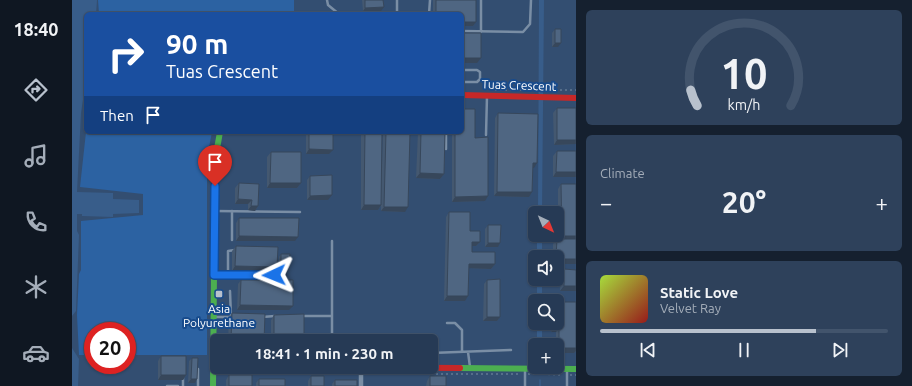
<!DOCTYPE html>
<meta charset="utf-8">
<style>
:root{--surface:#263a55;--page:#2e415b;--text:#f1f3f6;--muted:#a4adb9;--line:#42546c;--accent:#b8c1cd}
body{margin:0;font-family:Ubuntu,sans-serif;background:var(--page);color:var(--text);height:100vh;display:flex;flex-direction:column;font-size:15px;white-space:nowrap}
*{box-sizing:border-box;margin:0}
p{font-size:13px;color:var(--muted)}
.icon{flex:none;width:22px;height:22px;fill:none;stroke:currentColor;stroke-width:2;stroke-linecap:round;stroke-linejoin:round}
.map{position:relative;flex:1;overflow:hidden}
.drawer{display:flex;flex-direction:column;gap:10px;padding:10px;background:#15202f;width:336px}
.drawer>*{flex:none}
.hud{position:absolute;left:12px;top:12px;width:380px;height:122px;border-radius:6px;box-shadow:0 1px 3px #0004,0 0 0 1px var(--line);background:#1a4fa0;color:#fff;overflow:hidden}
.needle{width:26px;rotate:137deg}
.controls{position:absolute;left:456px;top:206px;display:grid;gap:8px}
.controls a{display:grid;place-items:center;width:36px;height:36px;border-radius:6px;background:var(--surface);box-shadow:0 1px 3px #0004,0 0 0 1px var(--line);font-size:20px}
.speed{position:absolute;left:12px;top:322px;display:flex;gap:8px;font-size:20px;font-weight:700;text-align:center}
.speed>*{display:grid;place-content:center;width:52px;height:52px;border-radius:50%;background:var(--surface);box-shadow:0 1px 3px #0004,0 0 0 1px var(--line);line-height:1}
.speed .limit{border:6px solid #d22;background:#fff;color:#111}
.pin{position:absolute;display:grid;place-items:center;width:34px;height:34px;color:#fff;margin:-41px -17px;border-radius:50% 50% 50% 0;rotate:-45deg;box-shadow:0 0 4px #0007}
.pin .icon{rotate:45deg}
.me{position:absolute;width:44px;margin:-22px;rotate:268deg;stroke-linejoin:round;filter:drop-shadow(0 0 3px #0008)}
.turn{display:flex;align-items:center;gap:14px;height:84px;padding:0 16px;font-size:18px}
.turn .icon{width:52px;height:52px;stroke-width:2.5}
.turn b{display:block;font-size:28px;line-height:34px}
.then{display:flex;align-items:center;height:38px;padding:0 16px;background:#0003;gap:8px;font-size:15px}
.big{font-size:30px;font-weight:700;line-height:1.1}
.drawer .widget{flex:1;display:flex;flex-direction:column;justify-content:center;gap:6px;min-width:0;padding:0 14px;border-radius:6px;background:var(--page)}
.drawer .dial{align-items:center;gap:0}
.dial svg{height:104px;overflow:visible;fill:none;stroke:var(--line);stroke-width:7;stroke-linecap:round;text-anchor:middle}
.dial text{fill:var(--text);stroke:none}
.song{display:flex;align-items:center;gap:12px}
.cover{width:48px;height:48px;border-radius:6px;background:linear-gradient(135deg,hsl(80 70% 55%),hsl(0 70% 35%))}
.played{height:4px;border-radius:2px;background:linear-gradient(90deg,var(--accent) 75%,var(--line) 75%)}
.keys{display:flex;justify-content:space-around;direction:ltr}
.heat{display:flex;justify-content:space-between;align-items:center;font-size:22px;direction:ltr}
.trip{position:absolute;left:138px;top:334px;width:228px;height:40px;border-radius:6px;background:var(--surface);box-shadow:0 1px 3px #0004,0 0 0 1px var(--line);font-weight:700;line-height:40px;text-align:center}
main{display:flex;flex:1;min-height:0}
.menu{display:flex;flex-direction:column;width:72px;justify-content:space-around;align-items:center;background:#0f1722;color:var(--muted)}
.menu .icon{width:28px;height:28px}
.menu .active{color:var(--accent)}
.menu b{font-size:18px;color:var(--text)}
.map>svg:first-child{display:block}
.green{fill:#2c62a2}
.water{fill:#385d8a}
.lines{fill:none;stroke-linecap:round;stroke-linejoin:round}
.stream{stroke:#385d8a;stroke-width:1.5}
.path{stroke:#7a8ea5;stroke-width:1;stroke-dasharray:2 3;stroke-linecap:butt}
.lane{stroke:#7a8ea5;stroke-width:2.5}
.street{stroke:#7a8ea5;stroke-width:4.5}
.fast{stroke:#4caf50;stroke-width:6}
.jam{stroke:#c62828;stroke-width:6}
.wall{fill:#445870}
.shaded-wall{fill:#37475b}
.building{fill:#4f6682;stroke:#37475b}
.route-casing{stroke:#114b97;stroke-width:10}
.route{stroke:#1a73e8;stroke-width:7}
.poi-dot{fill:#b8c1cd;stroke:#184b8c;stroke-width:1.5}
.labels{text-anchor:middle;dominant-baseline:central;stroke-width:4;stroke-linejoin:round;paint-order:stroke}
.street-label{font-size:12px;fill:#fff;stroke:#184b8c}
.poi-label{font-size:12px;fill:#fff;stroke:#184b8c}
</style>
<main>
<nav class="menu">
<b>18:40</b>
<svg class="icon active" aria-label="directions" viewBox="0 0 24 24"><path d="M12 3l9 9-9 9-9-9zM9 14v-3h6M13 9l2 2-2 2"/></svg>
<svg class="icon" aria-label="music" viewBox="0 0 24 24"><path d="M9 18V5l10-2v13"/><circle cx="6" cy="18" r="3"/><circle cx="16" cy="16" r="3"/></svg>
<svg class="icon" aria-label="phone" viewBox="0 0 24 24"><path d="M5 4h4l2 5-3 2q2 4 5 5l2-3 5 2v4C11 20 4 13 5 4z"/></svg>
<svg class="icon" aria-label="climate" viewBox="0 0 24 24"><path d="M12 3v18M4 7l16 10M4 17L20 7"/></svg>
<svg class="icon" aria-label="car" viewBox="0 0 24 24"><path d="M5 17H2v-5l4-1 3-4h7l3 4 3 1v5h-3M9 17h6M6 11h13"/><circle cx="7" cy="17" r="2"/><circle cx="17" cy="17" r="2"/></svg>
</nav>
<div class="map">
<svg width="504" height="386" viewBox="0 0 504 386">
<rect width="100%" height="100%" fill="#334e71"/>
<path class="green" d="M 26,0 L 222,0 L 222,14 L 27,14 Z
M 14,132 L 140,132 L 135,158 L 135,355 L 55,355 L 55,331 L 21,331 L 21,355 L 7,355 L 5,315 L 7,274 L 9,270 L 9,221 L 71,215 L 71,194 L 8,187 Z"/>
<path class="water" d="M 0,0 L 25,0 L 24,14 L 14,14 L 14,80 L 9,113 L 5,192 L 41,193 L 41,199 L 67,200 L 67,213 L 41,214 L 41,217 L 10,216 L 10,214 L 5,214 L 5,231 L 7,235 L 4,311 L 0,316 Z
M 467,0 L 472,0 L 470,213 L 466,213 Z
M 465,235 L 470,235 L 470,257 L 465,257 Z
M 465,279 L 470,279 L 470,301 L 465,301 Z
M 465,323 L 470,323 L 470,345 L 465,345 Z
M 0,348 L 7,359 L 6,386 L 0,386 Z"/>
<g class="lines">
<path class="stream" d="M 468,386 L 468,380"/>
<path class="path" d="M 423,90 L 504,90
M 146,372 L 285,374
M 294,374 L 449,374
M 456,374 L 491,375
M 498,375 L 504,375"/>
<path class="lane" d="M 255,0 L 256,5 L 267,14
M 409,0 L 409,32
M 325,14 L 325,0
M 357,14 L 358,0
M 390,31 L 451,32 L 458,24 L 459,0
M 390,70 L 405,70 L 408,72 L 408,79 L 405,82 L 390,82
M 374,132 L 374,149
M 414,135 L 415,96
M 143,211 L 228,212
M 160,211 L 160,240
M 142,275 L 200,276 L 202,273 L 203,268
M 156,275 L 156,251 L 163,250
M 158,291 L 159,317
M 230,316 L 259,316
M 142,317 L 159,317
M 190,317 L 203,316
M 375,323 L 383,323 L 390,330 L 390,352
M 260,341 L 260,241
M 396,352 L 398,367
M 359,353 L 439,350
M 95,386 L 106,386
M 111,386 L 111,378
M 126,386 L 126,369
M 453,386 L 453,369
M 495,386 L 495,370"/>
<path class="street" d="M 158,367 L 230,367
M 289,368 L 289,386"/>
<path class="fast" d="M 388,368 L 504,369
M 141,386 L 143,160 L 148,132"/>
<path class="jam" d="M 390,95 L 504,98
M 230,367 L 388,368"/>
</g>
<path class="wall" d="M 290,0 L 311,0 L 309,11 L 291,11 Z
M 361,0 L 404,0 L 404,22 L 401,26 L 390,26 L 390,14 L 361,14 Z
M 483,29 L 486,47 L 480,47 L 480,33 Z
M 485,108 L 504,108 L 504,144 L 482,145 L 481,113 Z
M 426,113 L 462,168 L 461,168 L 457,197 L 422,196 L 423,118 Z
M 234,132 L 261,132 L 257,154 L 234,154 Z
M 289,132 L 310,132 L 309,196 L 311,132 L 338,132 L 333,212 L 309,211 L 309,205 L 306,210 L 289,210 Z
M 346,132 L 373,132 L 372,174 L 368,179 L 344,178 Z
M 380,132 L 390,132 L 403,138 L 413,201 L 380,202 Z
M 485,151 L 504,151 L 504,177 L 481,177 L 481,156 Z
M 199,152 L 229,183 L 225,188 L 195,188 L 195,157 Z
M 238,176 L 256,200 L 235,200 L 235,180 Z
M 167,183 L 186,206 L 183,211 L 176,210 L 176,204 L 163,204 L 163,188 Z
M 489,184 L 504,184 L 485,257 L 481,257 L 481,244 L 485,239 L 486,239 L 486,189 Z
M 377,212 L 398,231 L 408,242 L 404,246 L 400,246 L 400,252 L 423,264 L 419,269 L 397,268 L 393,301 L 372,301 L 374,217 Z
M 167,218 L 223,241 L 164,241 L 164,223 Z
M 416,225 L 426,247 L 413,247 L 413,229 Z
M 164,246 L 202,271 L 160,271 L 160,251 Z
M 209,254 L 217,266 L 215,270 L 206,270 L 207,257 Z
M 492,269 L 504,270 L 488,291 L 489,274 Z
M 169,280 L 217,310 L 165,310 L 166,284 Z
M 415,280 L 428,317 L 425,321 L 411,321 L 412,284 Z
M 504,302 L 504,351 L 502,353 L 485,353 L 485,345 L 484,345 L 484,332 L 479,332 L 479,323 L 485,323 Z
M 160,313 L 192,341 L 156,341 L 157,318 Z
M 202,315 L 232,341 L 199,341 L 199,320 Z
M 236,335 L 260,341 L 233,341 Z
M 89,356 L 114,375 L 111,380 L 86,380 L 86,361 Z
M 120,358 L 123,383 L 116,383 L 117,361 Z
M 157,375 L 180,386 L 154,386 L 154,380 Z
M 239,376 L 252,386 L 236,386 L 236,381 Z
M 358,376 L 374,386 L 354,386 L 355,381 Z
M 187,379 L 213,386 L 184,386 L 184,383 Z
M 263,380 L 285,386 L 260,386 L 260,384 Z"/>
<path class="shaded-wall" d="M 312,7 L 309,11 L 291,11 L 293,8 Z
M 390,22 L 404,22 L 401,26 L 390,26 Z
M 483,43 L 489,43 L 486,47 L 480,47 Z
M 390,58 L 409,58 L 405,63 L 390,63 Z
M 485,140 L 504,140 L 504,144 L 482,145 Z
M 237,149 L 261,150 L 257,154 L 234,154 Z
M 461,163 L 465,163 L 462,168 L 457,168 Z
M 484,172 L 504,172 L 504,177 L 481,177 Z
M 348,173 L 372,174 L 368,179 L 344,178 Z
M 198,183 L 229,183 L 225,188 L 195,188 Z
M 425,192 L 460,192 L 457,197 L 422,196 Z
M 260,195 L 256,200 L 235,200 L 238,196 Z
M 416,196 L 413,201 L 380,202 L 383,197 Z
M 166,199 L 180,200 L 176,204 L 163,204 Z
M 292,205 L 309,205 L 306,210 L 289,210 Z
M 179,206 L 186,206 L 183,211 L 176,210 Z
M 312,207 L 336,207 L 333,212 L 309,211 Z
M 167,236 L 226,237 L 223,241 L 164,241 Z
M 490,236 L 504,236 L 504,241 L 486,241 Z
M 400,242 L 408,242 L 404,246 L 397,246 Z
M 416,243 L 428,243 L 426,247 L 413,247 Z
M 485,259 L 504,259 L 504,264 L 485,264 Z
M 397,264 L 423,264 L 419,269 L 393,268 Z
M 163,266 L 205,267 L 202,271 L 160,271 Z
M 209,266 L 217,266 L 215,270 L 206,270 Z
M 492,286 L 504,286 L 504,291 L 488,291 Z
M 375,296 L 396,296 L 393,301 L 372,301 Z
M 168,305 L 221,306 L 217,310 L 165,310 Z
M 415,317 L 428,317 L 425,321 L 411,321 Z
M 482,328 L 487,328 L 484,332 L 479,332 Z
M 487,348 L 504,348 L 504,351 L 502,353 L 485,353 L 485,351 Z
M 89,375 L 114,375 L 111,380 L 86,380 Z
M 119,379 L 125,379 L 123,383 L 116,383 Z"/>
<path class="building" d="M 293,0 L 311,0 L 312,7 L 293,8 Z
M 364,0 L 404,0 L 404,22 L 390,22 L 390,14 L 364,14 Z
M 483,29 L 489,29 L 489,43 L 483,43 Z
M 390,33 L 409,33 L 409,58 L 390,58 Z
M 485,108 L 504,108 L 504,140 L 485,140 Z
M 390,109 L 403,109 L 403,138 L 416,137 L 416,196 L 383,197 L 383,132 L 390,132 Z
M 426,113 L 466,114 L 465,163 L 461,163 L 460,192 L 425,192 Z
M 237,132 L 261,132 L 261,150 L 237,149 Z
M 293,132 L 310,132 L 309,205 L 292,205 Z
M 314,132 L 338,132 L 336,207 L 312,207 Z
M 349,132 L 373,132 L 372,174 L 348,173 Z
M 485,151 L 504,151 L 504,172 L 484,172 Z
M 199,152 L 229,152 L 229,183 L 198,183 Z
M 260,175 L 260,195 L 238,196 L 238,176 Z
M 167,183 L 187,184 L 186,206 L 179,206 L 180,200 L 166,199 Z
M 489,184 L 504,184 L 504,236 L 490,236 Z
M 377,212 L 398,212 L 398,231 L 408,231 L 408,242 L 400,242 L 400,252 L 423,252 L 423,264 L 397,264 L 396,296 L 375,296 Z
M 167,218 L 227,218 L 226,237 L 167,236 Z
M 416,225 L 429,225 L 428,243 L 416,243 Z
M 485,239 L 504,239 L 504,259 L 485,259 L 485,257 L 484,257 Z
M 164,246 L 206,247 L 205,267 L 163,266 Z
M 209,254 L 218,254 L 217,266 L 209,266 Z
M 492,269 L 504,270 L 504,286 L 492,286 Z
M 428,279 L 428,317 L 415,317 L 415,280 Z
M 169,280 L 221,280 L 221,306 L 168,305 Z
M 485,302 L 504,302 L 504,348 L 487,348 L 487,328 L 482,328 L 482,323 L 485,323 Z
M 160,313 L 193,314 L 192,341 L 159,341 Z
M 232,314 L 232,341 L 202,341 L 202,315 Z
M 236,335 L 260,336 L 260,341 L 236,341 Z
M 89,356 L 114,356 L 114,375 L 89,375 Z
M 120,358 L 126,358 L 125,379 L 119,379 Z
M 157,375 L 180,375 L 180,386 L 157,386 Z
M 239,376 L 252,376 L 252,386 L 239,386 Z
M 358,376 L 374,376 L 374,386 L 358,386 Z
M 187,379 L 213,379 L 213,386 L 187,386 Z
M 263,380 L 285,380 L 285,386 L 263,386 Z"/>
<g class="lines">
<g class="route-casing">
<path id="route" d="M 143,186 L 142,275 L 202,275"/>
</g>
<use href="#route" class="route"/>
</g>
<rect class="poi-dot" x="143" y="290" width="8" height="8" rx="2"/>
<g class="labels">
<g class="street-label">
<text transform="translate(447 85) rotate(2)">Tuas Crescent</text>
</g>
<g class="poi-label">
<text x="147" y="308">Asia<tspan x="147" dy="14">Polyurethane</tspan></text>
</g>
</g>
</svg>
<div class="controls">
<a><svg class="needle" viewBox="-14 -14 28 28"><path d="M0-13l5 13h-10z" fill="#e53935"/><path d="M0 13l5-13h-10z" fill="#a4adb9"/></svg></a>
<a><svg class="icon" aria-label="sound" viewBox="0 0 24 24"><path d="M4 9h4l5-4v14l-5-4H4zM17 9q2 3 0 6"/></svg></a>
<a><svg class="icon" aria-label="search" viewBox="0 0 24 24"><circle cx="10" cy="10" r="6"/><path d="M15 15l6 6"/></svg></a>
<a>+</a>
</div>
<div class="speed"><div class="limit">20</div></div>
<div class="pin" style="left:143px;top:186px;background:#d93025"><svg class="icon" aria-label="arrive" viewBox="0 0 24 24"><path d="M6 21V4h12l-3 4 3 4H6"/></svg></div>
<svg class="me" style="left:202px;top:275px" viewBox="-20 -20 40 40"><path d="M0-17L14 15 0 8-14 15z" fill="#1a73e8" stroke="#fff" stroke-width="4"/></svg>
<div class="trip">18:41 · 1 min · 230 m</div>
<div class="hud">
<div class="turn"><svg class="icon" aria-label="right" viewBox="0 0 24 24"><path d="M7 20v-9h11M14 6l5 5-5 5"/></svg><div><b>90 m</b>Tuas Crescent</div></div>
<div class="then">Then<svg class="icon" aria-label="arrive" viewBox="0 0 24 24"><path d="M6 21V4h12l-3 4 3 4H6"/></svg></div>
</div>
</div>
<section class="drawer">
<div class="widget dial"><svg viewBox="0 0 100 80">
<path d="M14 69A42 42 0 1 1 86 69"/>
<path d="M14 69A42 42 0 0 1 9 57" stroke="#b8c1cd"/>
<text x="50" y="56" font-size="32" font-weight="700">10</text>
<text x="50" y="72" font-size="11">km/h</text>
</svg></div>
<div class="widget"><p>Climate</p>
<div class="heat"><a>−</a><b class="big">20°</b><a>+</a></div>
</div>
<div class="widget">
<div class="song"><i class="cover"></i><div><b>Static Love</b><p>Velvet Ray</p></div></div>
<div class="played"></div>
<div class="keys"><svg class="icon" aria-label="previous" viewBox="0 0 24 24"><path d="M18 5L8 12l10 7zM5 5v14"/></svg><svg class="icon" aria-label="pause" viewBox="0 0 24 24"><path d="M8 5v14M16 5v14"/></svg><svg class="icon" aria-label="next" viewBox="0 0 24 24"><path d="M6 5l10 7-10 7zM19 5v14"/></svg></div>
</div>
</section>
</main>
